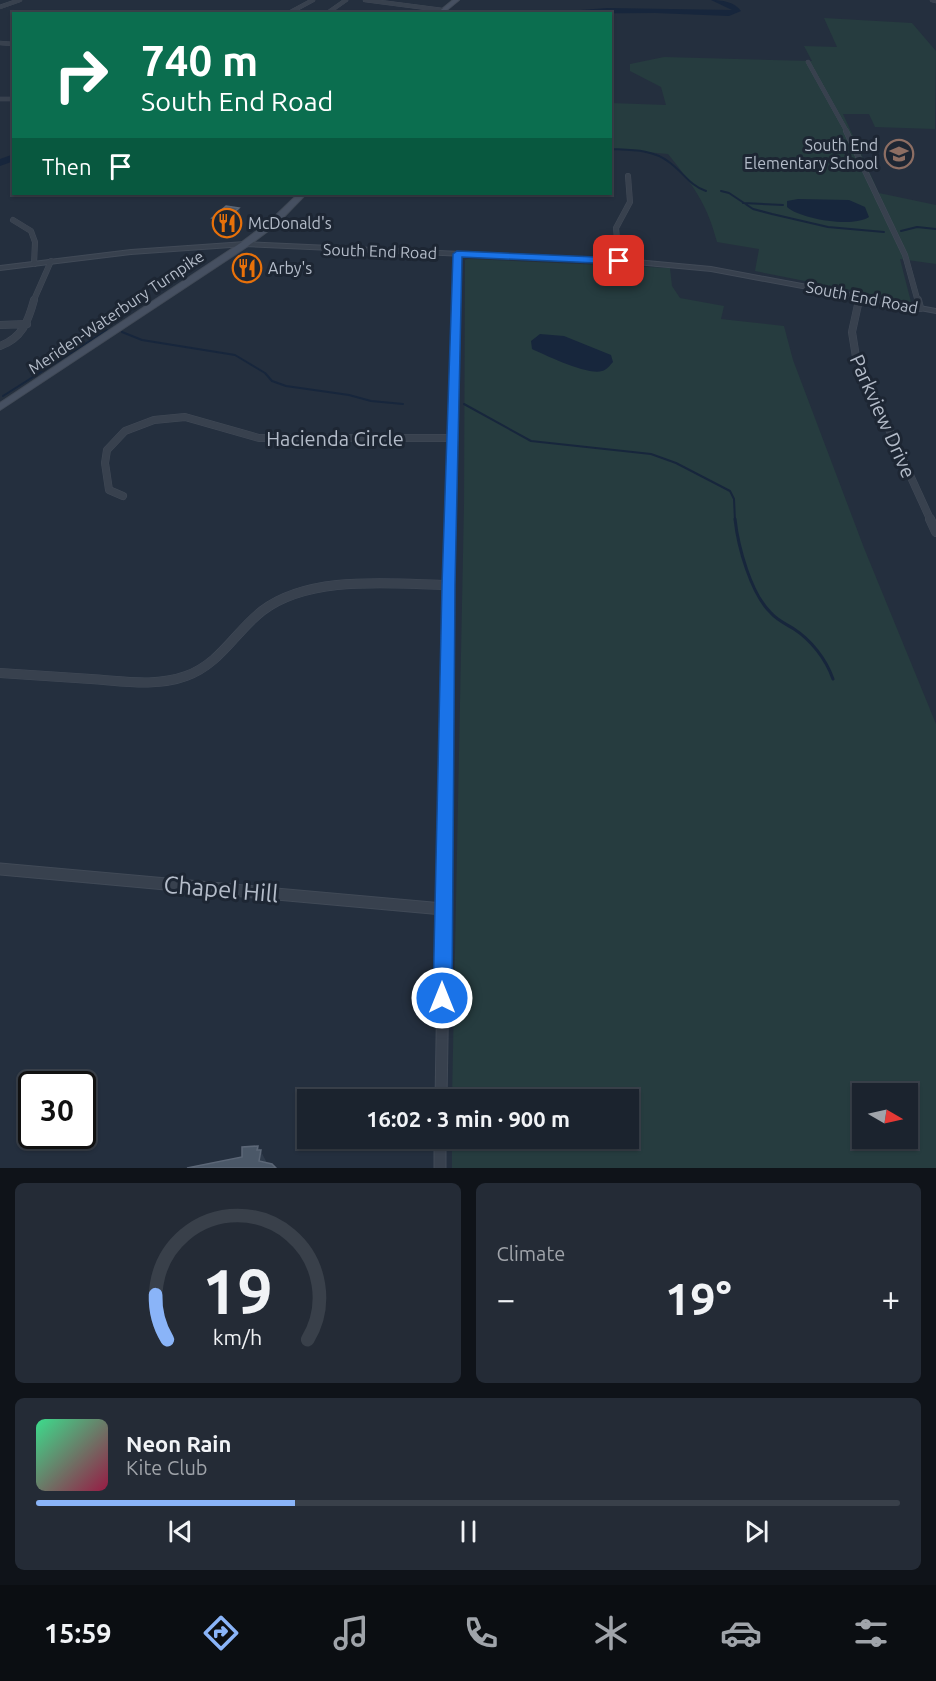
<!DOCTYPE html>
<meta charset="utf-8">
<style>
:root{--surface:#1b232e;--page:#242b36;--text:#f1f3f6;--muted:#a0a4aa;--line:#39404a;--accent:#8ab4f8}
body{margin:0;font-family:Ubuntu,sans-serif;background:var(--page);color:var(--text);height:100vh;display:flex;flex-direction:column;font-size:22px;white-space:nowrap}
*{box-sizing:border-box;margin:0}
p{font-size:20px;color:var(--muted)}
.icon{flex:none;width:33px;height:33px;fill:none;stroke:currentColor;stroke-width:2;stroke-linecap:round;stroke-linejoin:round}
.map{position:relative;height:1168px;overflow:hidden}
.details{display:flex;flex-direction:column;gap:15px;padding:15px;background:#0f1319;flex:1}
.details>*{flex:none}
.hud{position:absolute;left:12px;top:12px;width:600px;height:183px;border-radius:0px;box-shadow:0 2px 4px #0004,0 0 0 2px var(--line);background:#0b6e4f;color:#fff;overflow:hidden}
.needle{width:39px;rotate:99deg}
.tools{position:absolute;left:852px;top:1083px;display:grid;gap:12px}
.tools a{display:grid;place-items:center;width:66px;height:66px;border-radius:0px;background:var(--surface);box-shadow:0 2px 4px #0004,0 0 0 2px var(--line);font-size:30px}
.speed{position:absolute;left:18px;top:1071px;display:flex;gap:12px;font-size:30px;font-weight:700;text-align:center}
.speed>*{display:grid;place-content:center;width:78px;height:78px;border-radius:50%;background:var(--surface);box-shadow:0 2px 4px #0004,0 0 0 2px var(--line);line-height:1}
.speed .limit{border:3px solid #111;border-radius:9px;background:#fff;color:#111}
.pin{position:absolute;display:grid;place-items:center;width:51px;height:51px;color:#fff;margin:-26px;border-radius:12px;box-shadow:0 3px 9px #0006}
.me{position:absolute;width:66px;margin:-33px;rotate:0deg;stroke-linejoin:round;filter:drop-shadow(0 0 4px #0008)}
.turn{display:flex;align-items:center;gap:21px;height:126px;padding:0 30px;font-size:27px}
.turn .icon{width:78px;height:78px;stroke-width:2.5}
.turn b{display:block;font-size:42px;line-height:51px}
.then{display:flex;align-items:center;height:57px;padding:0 30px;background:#0003;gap:12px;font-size:22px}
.big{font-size:45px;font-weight:700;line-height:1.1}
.details .card{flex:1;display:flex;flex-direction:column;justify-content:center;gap:9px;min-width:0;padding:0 21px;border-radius:9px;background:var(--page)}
.details .dial{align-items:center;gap:0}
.dial svg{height:156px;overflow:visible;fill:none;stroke:var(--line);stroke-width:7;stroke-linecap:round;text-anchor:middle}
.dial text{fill:var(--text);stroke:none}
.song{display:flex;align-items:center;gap:18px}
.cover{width:72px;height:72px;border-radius:9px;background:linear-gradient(135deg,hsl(150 70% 55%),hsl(340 70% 35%))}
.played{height:6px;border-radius:3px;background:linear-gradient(90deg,var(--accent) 30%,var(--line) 30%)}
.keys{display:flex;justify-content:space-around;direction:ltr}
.heat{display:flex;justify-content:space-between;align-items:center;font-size:33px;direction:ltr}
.details .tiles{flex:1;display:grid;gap:15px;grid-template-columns:1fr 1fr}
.card:last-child{grid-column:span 2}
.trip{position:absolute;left:297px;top:1089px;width:342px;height:60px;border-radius:0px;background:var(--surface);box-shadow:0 2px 4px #0004,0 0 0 2px var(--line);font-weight:700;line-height:60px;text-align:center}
.dock{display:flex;height:96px;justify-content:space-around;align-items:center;background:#0b0e12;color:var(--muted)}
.dock .icon{width:42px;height:42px}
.dock .selected{color:var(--accent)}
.dock b{font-size:27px;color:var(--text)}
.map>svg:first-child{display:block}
.green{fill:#263c3f;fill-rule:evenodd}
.water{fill:#17263c}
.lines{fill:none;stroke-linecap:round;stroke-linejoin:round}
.stream-far1{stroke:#17263c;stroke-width:2}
.stream{stroke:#17263c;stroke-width:3}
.river{fill:#17263c;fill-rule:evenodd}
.minor-far4-casing{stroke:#414a57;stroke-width:4.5}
.minor-far3-casing{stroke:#414a57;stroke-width:6}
.minor-far2-casing{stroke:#414a57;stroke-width:8}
.minor-far1-casing{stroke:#414a57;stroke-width:10}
.minor-casing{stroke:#414a57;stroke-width:13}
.tertiary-casing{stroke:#414a57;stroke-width:2}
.secondary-casing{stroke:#414a57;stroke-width:2}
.minor-far4{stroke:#38414e;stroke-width:4}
.minor-far3{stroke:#38414e;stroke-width:5}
.minor-far2{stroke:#38414e;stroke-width:7}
.minor-far1{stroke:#38414e;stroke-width:9}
.minor{stroke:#38414e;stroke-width:11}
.tertiary{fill:#38414e;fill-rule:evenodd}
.secondary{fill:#465061;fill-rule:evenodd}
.wall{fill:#3f4b5c}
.shaded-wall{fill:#2f3b4b}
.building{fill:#4b5868;stroke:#5c6777;stroke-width:1.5}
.route{fill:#1a73e8;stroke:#114b97;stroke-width:1.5}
.labels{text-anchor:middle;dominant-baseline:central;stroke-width:6;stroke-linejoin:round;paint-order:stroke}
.far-poi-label{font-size:16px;fill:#b4bcc9;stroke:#1d2633;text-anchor:start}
.far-street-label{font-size:16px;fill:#b4bcc9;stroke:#1d2633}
.street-label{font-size:20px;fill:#b4bcc9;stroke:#1d2633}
.near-street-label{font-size:24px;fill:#b4bcc9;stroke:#1d2633}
</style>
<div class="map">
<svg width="936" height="1168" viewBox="0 0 936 1168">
<rect width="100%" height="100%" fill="#242f3e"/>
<path class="green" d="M 824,18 L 912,23 L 936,51 L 935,129 L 875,127 L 869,114 L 843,114 L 879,193 L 936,205 L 936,264 L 900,259 L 911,302 L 755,271 L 759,249 L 717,242 C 707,203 692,184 668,154 L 611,149 L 611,103 L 666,105 L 661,87 L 630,71 L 630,64 L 664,57 L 812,61 L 804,46 L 837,47 Z
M 468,259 L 670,268 L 672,286 L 680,298 L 724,306 L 721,319 L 784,326 L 793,360 L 864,548 L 936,724 L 936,1168 L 452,1168 L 452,1139 L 628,1138 L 628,1100 L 452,1099 L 464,505 L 465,260 ZM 862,1094 L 908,1094 L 908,1138 L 862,1138 Z"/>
<path class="water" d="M 798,199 L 849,200 L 865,207 L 869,217 C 853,228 800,219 787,207 L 787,201 Z
M 540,334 L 564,336 L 611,355 L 613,362 C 610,365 607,370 602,371 C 589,376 545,355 532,349 L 531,341 Z"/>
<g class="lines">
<path class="stream-far1" d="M 610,149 C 630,150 653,149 669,162 C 683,172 689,185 706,191
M 11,158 L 14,158
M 721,191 L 729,193 L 753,209 L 772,214 L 828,227 L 884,232
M 743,203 L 783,205
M 901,231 L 917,227 L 936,229
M 122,332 L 142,340 L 235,355 L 265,373 L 272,381 L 286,386 L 349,395 L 371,401 L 403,404
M 3,396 L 107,330
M 464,404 L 531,441 L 651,454 L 676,463 L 730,491 L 734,499 L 735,521"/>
<path class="stream" d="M 735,519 C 738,547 751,594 771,613 C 777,620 786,624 794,629 C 811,640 826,659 833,679"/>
<path class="river" d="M 711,0 C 722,0 735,2 741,11 L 729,16 L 655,13 L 529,14 L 607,8 L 732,10 Z
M 14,154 L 14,161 L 0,166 L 0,159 Z"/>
<g class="minor-far4-casing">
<path id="minor-far4" d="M 365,0 L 442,10
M 932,0 L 936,1
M 0,7 L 20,0
M 287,14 L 313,0
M 326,14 L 346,0
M 0,43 L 14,44
M 808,62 L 847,132
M 0,99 L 14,99"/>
</g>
<g class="minor-far3-casing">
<path id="minor-far3" d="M 846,131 L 905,255 L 918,302
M 13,220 L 31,231 L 35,242 L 34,264
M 619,261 L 616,228 L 630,202 L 628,176
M 33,302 L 51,261
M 456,302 L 457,254
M 858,302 L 860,296"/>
</g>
<g class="minor-far2-casing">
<path id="minor-far2" d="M 859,300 L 852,332 L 856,357 L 931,521
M 918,300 L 920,308
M 0,325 L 27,324
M 0,346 C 22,338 28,322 34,300
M 123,496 L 109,490 L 105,463 L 107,450 L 125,431 L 154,420 L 185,417 L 259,438 L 452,438
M 451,521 L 456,300"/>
</g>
<g class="minor-far1-casing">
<path id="minor-far1" d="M 930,519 L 936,532
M 0,673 C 30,675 61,677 91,679 C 123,681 156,687 186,676 C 220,664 235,632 262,611 C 310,574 392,584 449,585
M 446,804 L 451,519"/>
</g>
<g class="minor-casing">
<path id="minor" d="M 0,869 L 443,909
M 441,1100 L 446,802
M 440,1138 L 440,1168"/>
</g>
<g class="tertiary-casing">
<path id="tertiary" d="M 245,242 L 636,260 L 711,267 L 936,309 L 936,313 L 711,271 L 636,264 L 509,258 L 245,246 L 131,254 L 0,270 L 0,266 L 131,250 Z"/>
</g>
<g class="secondary-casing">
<path id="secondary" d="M 453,0 L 459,0 L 442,14 L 436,14 Z
M 298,194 L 306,194 L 276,225 L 248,246 L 0,410 L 0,403 L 242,242 L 270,221 Z"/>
</g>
<use href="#minor-far4" class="minor-far4"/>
<use href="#minor-far3" class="minor-far3"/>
<use href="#minor-far2" class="minor-far2"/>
<use href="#minor-far1" class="minor-far1"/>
<use href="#minor" class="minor"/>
<use href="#tertiary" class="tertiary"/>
<use href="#secondary" class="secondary"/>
</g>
<path class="wall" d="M 239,208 L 240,218 L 227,231 L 214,228 L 212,218 Z"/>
<path class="shaded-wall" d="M 239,208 L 240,218 L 227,231 L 225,220 Z
M 258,1146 L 266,1161 L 265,1168 L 259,1161 L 257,1150 Z"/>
<path class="building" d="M 226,206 L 239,208 L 225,220 L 212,218 Z
M 258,1146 L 257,1150 L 261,1150 L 259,1161 L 272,1164 L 276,1168 L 187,1168 L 242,1157 L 242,1147 Z"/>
<path class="route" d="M 457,251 L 619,258 L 624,261 L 619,264 L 462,257 L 455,585 L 452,998 L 449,1004 L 442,1007 L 436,1004 L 433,998 L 442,585 L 453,254 Z"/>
<defs>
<g id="school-ring" transform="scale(1.5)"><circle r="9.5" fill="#1d2633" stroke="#8d6e63" stroke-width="1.5"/><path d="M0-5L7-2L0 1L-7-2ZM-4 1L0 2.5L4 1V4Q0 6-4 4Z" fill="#8d6e63"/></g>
<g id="restaurant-ring" transform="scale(1.5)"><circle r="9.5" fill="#1d2633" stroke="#e8710a" stroke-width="1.5"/><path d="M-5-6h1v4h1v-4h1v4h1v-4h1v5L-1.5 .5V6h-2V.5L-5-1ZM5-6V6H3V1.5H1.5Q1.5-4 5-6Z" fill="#e8710a"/></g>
</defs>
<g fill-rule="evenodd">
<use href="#school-ring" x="899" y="154"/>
<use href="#restaurant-ring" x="227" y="223"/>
<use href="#restaurant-ring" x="247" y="268"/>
</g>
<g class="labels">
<g class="far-poi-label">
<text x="878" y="145" text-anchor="end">South End<tspan x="878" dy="18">Elementary School</tspan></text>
<text x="248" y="223">McDonald's</text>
<text x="268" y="268">Arby's</text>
</g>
<g class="far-street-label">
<text transform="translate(380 251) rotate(2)">South End Road</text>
<text transform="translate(862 297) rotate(11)">South End Road</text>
<text transform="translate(116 312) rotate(-34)">Meriden-Waterbury Turnpike</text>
</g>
<g class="street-label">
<text transform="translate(883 416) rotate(66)">Parkview Drive</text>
<text x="335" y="438">Hacienda Circle</text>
</g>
<g class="near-street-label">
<text transform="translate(221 889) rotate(5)">Chapel Hill</text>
</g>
</g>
</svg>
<div class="tools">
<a><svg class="needle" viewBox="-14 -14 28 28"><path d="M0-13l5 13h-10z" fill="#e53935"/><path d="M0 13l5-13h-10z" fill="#a0a4aa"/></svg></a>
</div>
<div class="speed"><div class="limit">30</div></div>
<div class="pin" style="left:619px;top:261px;background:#d93025"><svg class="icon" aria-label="arrive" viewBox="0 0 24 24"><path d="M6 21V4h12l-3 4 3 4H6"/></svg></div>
<svg class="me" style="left:442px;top:998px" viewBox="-20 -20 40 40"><circle r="17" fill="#1a73e8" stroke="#fff" stroke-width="3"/><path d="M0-11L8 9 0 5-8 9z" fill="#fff"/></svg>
<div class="trip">16:02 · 3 min · 900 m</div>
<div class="hud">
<div class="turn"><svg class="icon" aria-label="right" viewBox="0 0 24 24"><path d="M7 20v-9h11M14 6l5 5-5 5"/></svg><div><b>740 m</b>South End Road</div></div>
<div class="then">Then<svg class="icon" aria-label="arrive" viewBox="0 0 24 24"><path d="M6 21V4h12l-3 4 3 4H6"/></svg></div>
</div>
</div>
<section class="details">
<div class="tiles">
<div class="card dial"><svg viewBox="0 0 100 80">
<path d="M14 69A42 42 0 1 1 86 69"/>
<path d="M14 69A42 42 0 0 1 8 46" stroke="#8ab4f8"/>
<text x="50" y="56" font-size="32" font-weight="700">19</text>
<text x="50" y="72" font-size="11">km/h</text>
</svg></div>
<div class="card"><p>Climate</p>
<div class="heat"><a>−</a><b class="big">19°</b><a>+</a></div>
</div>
<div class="card">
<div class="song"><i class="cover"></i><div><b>Neon Rain</b><p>Kite Club</p></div></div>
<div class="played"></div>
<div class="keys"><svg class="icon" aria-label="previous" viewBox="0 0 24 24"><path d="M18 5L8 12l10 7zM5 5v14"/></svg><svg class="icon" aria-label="pause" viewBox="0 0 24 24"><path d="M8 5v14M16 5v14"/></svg><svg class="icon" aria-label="next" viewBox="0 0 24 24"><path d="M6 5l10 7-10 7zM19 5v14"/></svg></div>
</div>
</div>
</section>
<nav class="dock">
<b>15:59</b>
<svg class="icon selected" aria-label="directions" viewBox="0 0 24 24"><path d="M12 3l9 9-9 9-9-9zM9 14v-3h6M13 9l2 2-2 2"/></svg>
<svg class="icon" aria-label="music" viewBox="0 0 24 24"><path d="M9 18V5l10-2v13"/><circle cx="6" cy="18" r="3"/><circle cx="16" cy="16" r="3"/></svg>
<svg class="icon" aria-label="phone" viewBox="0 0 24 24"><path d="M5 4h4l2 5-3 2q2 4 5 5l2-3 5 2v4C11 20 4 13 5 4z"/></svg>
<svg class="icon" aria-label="climate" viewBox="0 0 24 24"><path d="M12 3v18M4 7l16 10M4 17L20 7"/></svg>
<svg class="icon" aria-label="car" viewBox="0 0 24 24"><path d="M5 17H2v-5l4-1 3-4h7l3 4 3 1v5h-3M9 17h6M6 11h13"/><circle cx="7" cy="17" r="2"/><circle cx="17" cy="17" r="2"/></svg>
<svg class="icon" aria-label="filters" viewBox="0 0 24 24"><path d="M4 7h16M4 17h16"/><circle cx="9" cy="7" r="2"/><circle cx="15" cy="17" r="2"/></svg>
</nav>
